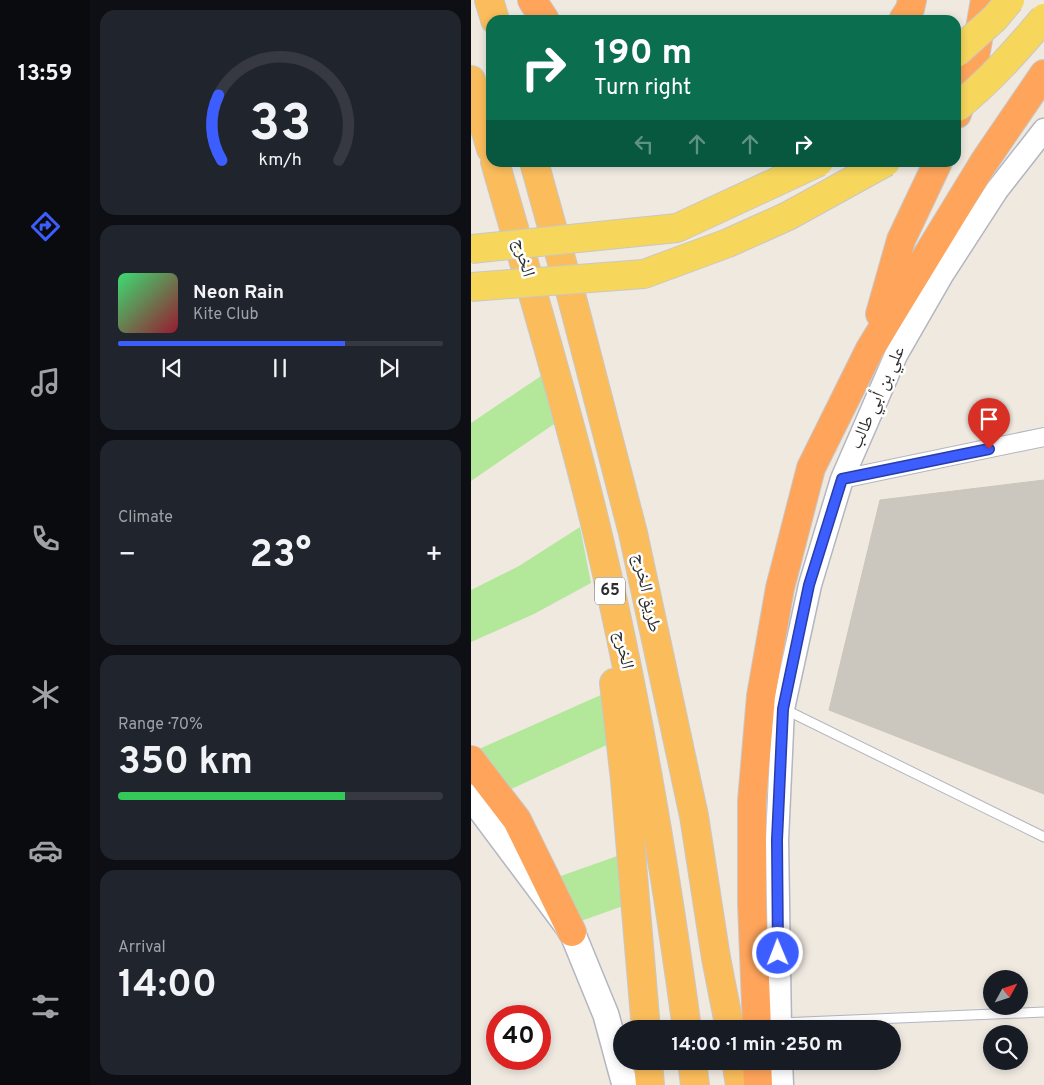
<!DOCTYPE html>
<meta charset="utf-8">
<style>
:root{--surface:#171b24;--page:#20242c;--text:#f1f3f6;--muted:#9ea1a6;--line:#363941;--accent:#3d5eff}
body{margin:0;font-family:Overpass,"Noto Naskh Arabic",sans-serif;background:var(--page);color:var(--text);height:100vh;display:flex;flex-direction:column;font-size:19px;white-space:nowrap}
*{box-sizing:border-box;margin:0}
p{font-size:16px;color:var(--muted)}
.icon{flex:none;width:28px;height:28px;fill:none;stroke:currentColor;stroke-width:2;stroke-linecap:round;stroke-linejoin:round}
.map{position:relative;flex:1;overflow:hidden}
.details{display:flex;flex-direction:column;gap:10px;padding:10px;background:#0d0f14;width:381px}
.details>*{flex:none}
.banner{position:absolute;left:15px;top:15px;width:475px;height:152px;border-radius:15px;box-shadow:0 2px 8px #0003;background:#0b6e4f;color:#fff;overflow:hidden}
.needle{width:32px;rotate:50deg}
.buttons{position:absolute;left:512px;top:970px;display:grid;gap:10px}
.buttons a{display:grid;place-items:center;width:45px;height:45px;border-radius:50%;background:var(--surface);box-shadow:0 2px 8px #0003;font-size:25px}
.speed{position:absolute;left:15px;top:1005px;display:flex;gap:10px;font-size:25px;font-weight:700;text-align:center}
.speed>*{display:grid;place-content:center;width:65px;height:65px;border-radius:50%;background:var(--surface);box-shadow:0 2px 8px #0003;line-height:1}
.speed .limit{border:8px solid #d22;background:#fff;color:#111}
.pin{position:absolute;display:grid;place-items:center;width:42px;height:42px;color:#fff;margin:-51px -21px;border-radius:50% 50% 50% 0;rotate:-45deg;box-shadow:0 0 5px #0007}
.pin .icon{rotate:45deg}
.me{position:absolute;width:55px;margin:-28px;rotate:359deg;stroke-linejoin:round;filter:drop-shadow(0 0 4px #0008)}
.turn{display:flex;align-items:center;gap:18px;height:105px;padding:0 25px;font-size:22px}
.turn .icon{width:65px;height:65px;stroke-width:2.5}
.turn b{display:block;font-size:35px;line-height:42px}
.lanes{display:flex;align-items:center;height:48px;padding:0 25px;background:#0003;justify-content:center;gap:25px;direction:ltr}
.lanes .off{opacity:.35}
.big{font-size:38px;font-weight:700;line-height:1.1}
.details .tile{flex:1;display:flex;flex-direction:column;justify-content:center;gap:8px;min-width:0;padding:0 18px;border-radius:15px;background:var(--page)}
.details .dial{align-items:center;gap:0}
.dial svg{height:130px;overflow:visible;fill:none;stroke:var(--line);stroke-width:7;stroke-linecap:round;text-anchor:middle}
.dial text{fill:var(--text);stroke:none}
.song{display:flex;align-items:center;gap:15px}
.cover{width:60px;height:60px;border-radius:8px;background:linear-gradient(135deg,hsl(140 70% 55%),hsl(350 70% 35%))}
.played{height:5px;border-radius:2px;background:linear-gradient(90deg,var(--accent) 70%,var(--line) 70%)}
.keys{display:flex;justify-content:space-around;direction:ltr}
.heat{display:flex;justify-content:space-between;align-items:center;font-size:28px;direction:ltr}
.charge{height:8px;border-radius:4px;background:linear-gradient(90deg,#34c759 70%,var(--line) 0)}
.trip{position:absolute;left:142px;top:1020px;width:288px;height:50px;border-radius:25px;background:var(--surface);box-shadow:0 2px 8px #0003;font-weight:700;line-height:50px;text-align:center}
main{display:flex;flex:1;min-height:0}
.menu{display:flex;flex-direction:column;width:90px;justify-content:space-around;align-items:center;background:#090b0e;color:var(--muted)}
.menu .icon{width:35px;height:35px}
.menu .active{color:var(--accent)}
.menu b{font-size:22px;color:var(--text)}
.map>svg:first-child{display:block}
.green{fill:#b3e79a}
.building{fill:#cbc7be;stroke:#cbc5b9}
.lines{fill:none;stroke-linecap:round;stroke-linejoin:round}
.service-casing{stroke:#b3b6c1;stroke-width:11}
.minor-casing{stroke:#b3b6c1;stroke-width:20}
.tertiary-casing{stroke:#b3b6c1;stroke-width:25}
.secondary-casing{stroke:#b3b6c1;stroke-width:28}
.trunk-casing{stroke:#c8c8c8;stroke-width:30}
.motorway-casing{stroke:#c8c8c8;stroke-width:30}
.service{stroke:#fff;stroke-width:9}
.minor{stroke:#fff;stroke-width:18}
.tertiary{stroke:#fff;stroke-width:22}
.secondary{stroke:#fff;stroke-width:25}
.trunk{stroke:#fbbd5c;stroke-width:28}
.motorway{stroke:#ffa45b;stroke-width:28}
.primary-bridge-casing{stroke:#c8c8c8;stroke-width:30;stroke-linecap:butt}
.primary-bridge{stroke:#f7d65c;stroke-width:28}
.route-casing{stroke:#283da6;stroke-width:12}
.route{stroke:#3d5eff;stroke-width:9}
.labels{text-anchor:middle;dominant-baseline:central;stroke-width:5;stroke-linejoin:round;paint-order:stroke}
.shield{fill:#fff;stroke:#6c6c6c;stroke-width:1}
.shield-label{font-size:16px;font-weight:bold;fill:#2d2d2d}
.street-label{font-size:18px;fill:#2d2d2d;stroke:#fff}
</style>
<main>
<nav class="menu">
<b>13:59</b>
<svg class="icon active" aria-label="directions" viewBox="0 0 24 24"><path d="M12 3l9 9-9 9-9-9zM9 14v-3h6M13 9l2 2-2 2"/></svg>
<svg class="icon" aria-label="music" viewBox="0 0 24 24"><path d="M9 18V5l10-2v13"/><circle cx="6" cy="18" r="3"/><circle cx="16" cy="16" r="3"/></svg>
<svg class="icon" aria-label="phone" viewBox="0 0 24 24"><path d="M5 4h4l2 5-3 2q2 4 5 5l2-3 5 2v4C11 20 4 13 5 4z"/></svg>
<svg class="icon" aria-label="climate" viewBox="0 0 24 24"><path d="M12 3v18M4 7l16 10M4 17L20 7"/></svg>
<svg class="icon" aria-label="car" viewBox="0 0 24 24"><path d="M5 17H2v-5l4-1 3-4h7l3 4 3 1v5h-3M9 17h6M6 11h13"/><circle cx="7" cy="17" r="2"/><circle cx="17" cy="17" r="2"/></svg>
<svg class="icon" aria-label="filters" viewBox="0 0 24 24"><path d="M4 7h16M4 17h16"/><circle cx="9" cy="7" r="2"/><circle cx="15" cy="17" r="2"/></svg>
</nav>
<section class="details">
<div class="tile dial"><svg viewBox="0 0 100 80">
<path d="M14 69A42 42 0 1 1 86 69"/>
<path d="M14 69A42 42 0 0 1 12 29" stroke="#3d5eff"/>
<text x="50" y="56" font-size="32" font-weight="700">33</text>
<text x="50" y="72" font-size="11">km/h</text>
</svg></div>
<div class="tile">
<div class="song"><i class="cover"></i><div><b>Neon Rain</b><p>Kite Club</p></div></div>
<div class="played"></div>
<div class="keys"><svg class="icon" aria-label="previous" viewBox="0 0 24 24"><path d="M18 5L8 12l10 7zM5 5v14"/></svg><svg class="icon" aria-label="pause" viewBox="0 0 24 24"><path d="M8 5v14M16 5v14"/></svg><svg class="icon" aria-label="next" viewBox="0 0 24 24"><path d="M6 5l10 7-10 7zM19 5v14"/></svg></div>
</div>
<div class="tile"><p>Climate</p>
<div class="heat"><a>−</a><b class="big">23°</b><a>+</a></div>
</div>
<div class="tile"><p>Range · 70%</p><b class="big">350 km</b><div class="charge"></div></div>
<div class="tile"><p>Arrival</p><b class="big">14:00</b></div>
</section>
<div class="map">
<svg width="573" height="1085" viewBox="0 0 573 1085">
<rect width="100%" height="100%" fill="#efe9e0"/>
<path class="green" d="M 73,374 L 86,422 L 0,481 L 0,423 Z
M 109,527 L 120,583 L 63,614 L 0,642 L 0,590 L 48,566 Z
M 132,694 L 138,744 L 38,790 L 8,749 Z
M 149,855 L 152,906 L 110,921 L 87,877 Z"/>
<path class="building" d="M 573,480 L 573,794 L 358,710 L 409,500 Z"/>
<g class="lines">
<g class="service-casing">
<path id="service" d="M 313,709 L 573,837
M 309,1023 L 573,1012"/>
</g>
<g class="minor-casing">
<path id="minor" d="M 371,479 L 573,437"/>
</g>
<g class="tertiary-casing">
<path id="tertiary" d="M 309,1029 L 306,840 L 312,709 L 339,585 L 371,479 L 425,355 L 471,275 L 526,190 L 573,130
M 310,1061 L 311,1085"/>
</g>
<g class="secondary-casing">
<path id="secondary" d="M 0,797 L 101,932 L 135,1015 L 154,1085"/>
</g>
<g class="trunk-casing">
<path id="trunk" d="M 18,0 L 24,20
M 0,80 L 20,149
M 24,162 C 58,281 94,400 123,519 C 164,687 193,858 216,1029
M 63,162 L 102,302 L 162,533 L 223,816 L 245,958 L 259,1029
M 143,683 L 154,780 L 175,1029
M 177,1061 L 179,1085
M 221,1061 L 224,1085
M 265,1061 L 269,1085"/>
</g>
<g class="motorway-casing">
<path id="motorway" d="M 61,0 L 74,20
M 432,20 L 439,9 L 441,0
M 486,114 L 502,68 L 514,0
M 409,314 L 430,240 L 467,162
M 0,760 L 46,820 L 101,932
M 286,1029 L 281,904 L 281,801 L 290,696 L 309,588 L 340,468 L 399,349 L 513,162 L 573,74
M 286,1061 L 287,1085"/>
</g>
<use href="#service" class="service"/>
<use href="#minor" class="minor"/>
<use href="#tertiary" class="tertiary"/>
<use href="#secondary" class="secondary"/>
<use href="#trunk" class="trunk"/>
<use href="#motorway" class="motorway"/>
<g class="primary-bridge-casing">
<path id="primary-bridge" d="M 485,53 L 524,18 L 539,0
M 485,108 C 518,82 546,50 573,18
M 0,249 L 206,228 L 348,162
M 0,287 L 173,274 L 257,243 L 317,216 L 415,162"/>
</g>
<use href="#primary-bridge" class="primary-bridge"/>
</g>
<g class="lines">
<g class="route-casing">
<path id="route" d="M 307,953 L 306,840 L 312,709 L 338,585 L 371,479 L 518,449"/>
</g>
<use href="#route" class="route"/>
</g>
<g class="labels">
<rect class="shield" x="124" y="577.5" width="30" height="27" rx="4"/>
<g class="shield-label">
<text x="139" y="591">65</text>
</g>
<g class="street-label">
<text transform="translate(52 258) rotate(74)">الخرج</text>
<text transform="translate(407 398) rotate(-66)">علي بن أبي طالب</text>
<text transform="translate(175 593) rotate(78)">طريق الخرج</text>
<text transform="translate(152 650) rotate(78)">الخرج</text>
</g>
</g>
</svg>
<div class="buttons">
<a><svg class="needle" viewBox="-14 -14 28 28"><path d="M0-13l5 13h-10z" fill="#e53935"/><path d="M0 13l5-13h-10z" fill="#9ea1a6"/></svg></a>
<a><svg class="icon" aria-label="search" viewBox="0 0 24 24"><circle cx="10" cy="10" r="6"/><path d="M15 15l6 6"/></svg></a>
</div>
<div class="speed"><div class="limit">40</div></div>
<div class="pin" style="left:518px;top:449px;background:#d93025"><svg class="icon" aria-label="arrive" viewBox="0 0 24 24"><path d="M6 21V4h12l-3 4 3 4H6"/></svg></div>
<svg class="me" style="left:307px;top:953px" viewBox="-20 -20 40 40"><circle r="17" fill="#3d5eff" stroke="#fff" stroke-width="3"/><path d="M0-11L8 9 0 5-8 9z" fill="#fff"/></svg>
<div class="trip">14:00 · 1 min · 250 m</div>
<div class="banner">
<div class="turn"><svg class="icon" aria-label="right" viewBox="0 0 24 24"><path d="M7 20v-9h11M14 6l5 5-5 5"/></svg><div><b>190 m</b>Turn right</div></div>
<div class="lanes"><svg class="icon off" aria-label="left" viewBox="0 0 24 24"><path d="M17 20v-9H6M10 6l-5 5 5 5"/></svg><svg class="icon off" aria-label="ahead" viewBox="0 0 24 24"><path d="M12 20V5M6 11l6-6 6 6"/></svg><svg class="icon off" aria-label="ahead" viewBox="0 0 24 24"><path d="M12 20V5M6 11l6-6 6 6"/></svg><svg class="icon" aria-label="right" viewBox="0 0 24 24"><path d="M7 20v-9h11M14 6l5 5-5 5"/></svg></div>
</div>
</div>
</main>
